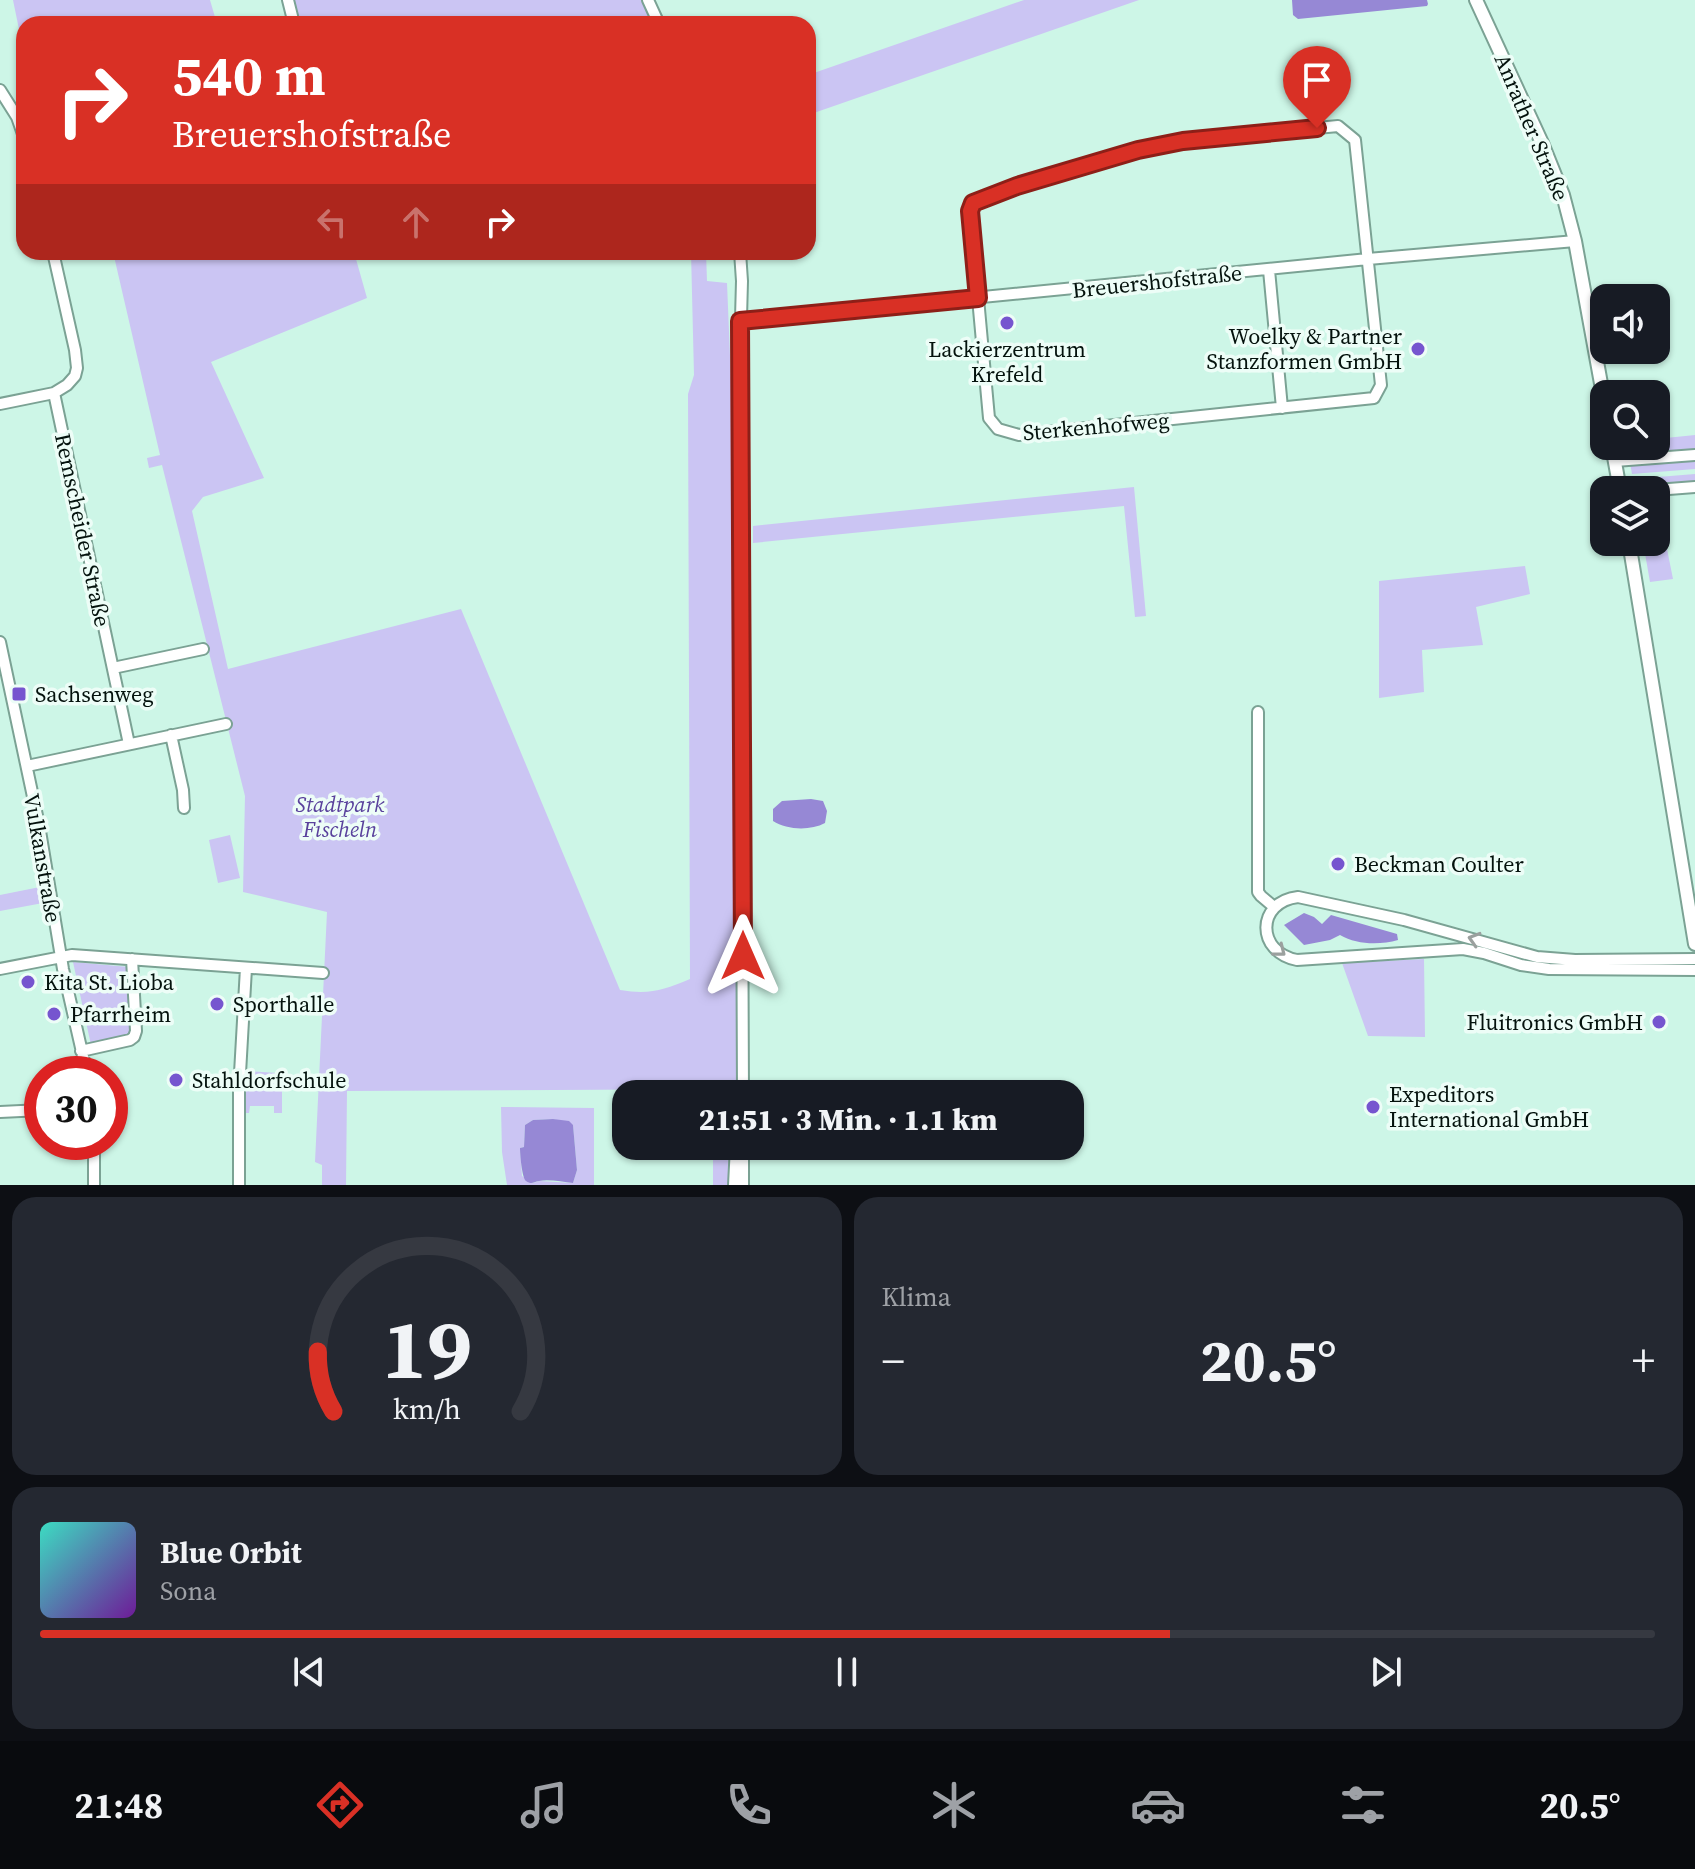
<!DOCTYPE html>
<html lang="de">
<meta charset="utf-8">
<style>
:root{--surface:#171b24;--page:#242831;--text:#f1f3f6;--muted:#9ea1a6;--line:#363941;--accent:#d93025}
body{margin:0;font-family:"Source Serif 4",serif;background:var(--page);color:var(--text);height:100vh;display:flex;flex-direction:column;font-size:30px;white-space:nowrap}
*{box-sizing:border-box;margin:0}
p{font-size:26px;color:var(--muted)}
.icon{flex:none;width:44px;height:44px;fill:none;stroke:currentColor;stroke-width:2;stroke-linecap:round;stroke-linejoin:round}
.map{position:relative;height:1185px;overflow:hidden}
.side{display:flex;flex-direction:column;gap:12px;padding:12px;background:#0d0f14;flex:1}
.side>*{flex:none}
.hud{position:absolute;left:16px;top:16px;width:800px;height:244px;border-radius:24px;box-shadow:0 2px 6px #0004;background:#d93025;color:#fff;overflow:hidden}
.buttons{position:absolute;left:1590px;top:284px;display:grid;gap:16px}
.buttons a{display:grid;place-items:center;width:80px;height:80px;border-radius:16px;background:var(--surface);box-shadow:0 2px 6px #0004;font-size:40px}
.speed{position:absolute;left:24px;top:1056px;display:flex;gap:16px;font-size:40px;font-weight:700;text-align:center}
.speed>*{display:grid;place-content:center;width:104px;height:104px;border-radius:50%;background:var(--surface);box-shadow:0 2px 6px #0004;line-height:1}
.speed .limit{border:12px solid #d22;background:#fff;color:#111}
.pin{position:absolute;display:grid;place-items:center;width:68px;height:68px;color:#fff;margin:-82px -34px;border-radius:50% 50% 50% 0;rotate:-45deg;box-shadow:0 0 8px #0007}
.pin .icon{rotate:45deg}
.me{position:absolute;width:88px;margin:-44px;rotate:0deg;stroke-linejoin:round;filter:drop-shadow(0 0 6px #0008)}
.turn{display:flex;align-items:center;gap:28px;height:168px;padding:0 24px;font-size:36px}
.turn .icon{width:104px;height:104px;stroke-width:2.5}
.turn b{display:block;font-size:56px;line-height:68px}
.lanes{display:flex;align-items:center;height:76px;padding:0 24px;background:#0003;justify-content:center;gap:40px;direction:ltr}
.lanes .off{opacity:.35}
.big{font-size:60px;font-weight:800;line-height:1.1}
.side .tile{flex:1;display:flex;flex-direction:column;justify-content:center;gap:12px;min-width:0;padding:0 28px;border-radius:24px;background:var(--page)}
.side .dial{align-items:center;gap:0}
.dial svg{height:208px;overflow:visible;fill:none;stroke:var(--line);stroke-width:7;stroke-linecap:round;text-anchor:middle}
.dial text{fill:var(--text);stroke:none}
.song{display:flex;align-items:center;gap:24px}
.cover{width:96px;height:96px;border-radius:12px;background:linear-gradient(135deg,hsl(170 70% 55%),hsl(280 70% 35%))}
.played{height:8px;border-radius:4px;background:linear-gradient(90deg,var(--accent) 70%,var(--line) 70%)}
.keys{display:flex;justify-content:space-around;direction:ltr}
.heat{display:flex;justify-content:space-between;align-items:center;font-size:44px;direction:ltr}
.side .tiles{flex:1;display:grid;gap:12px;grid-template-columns:1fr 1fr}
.tile:last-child{grid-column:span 2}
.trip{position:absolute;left:612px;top:1080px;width:472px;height:80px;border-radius:24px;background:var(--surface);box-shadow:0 2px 6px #0004;font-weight:800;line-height:80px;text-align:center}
.tabs{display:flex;height:128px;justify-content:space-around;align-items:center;background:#090b0e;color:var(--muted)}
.tabs .icon{width:56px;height:56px}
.tabs .on{color:var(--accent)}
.tabs b{font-size:36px;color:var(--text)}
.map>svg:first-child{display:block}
.green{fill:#cbc5f3;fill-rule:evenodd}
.water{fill:#9688d5}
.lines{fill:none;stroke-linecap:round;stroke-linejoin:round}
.minor-casing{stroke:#7ba294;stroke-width:14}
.major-casing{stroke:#7ba294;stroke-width:16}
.minor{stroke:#fff;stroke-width:10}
.major{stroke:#fff;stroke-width:12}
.oneway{stroke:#9ba09e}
.route-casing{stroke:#8d1f18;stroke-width:20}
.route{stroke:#d93025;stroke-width:14}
.poi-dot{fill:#7655cf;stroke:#edfdf7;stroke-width:3}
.labels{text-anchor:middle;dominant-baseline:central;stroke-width:7;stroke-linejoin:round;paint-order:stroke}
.street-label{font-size:22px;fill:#04120d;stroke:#edfdf7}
.poi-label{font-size:22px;fill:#04120d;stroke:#edfdf7;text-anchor:start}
.park-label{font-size:22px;font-style:italic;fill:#59419c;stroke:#edfdf7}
</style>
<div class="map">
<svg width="1695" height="1185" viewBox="0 0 1695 1185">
<rect width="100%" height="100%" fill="#cdf6e7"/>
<path class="green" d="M 13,0 L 210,0 L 217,24 L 24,24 L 24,54 Z
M 290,0 L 644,0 L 654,22 L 648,24 L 296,24 Z
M 1024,0 L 1139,0 L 808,115 L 808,75 Z
M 113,252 L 354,252 L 367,298 L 211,362 L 264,478 L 203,497 L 192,511 L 228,669 L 461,609 L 620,990 C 650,995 663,990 690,979 L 688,394 L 694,375 L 691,252 L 706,252 L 707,281 L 727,283 L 731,380 L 738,981 L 738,1089 L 347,1091 L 346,1185 L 322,1185 L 322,1165 L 315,1162 L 327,912 L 243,892 L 245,796 L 162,465 L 149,468 L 147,458 L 160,455 Z
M 1695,435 L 1695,451 L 1629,456 L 1627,446 L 1656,446 L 1656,439 Z
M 1695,458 L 1695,469 L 1632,474 L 1630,463 Z
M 1695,474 L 1695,484 L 1635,489 L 1633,479 Z
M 1134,487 L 1146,616 L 1135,617 L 1124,506 L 753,543 L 753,526 Z
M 1656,494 L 1673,579 L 1650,582 L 1643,542 L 1656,542 Z
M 1525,566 L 1530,594 L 1476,607 L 1483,645 L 1422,650 L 1424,692 L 1379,698 L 1379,581 Z
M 230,835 L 240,878 L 218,883 L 209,840 Z
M 40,887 L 43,903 L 0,911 L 0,895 Z
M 1424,959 L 1425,1037 L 1368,1036 L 1342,963 Z
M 73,962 L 129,967 L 131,1036 L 91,1045 Z
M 246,1071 L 278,1073 L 282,1075 L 282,1113 L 274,1113 L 274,1106 L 250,1106 L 249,1113 L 244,1113 Z
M 501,1107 L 594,1108 L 594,1185 L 507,1185 L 502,1152 ZM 553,1119 L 573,1125 L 577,1170 L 573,1183 L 539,1181 L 533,1183 L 522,1176 L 520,1148 L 524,1147 L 525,1125 L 533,1120 Z
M 713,1146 L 729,1146 L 728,1185 L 713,1185 Z"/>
<path class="water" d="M 1292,0 L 1427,0 L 1428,4 L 1427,6 L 1298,19 L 1293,15 Z
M 811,799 L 823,801 L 827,811 L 825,823 C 810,831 787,830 773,821 L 773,809 L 782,801 Z
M 1304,913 L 1314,917 L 1322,924 L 1331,915 L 1397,934 L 1398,940 C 1380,945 1357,945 1340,935 L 1330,940 L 1304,945 L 1284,925 Z
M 553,1119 L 569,1121 L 573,1125 L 577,1170 L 573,1183 C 563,1182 549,1179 539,1181 C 533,1182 532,1185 526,1181 C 522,1178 520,1154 520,1148 L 524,1147 L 525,1125 L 533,1120 Z"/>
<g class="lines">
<g class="minor-casing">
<path id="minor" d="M 288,0 L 294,24
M 648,0 L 659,24
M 0,90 L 17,117 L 24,137
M 1338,126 L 1355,140 L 1381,385 L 1374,398 L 1019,435 L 998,429 L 989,418 L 970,211 L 973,203 L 1017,186 L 1138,150 L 1183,141 Z
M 740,252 L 742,281 L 740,355 L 743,1094
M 1269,270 L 1282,408
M 740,321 L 1368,259 L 1575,241
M 54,393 L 129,744
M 0,404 L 54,393 L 67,385 L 75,376 L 77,368 L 75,350 L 53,252
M 1615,461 L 1695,455
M 1656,490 L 1695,487
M 0,642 L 39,825 L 63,969 L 87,1074
M 113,668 L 203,649
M 1258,712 L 1258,892 L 1261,896 L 1274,907
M 171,735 L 183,790 L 184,808
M 27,766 L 226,724
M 1695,959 L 1575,960 L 1537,957 L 1404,920 L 1298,897 C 1256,902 1256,952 1297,960 L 1463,949 L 1484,953 L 1521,965 L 1549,969 L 1695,970
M 0,969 L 72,955 L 323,973
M 81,1051 L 130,1040 L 134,1037 L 136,1031 L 132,959
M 0,1112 L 42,1110
M 94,1142 L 94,1185
M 239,1185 L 239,1091 L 246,968
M 734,1185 L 736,1146
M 743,1185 L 743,1146"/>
</g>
<g class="major-casing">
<path id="major" d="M 1476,0 L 1542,143 L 1563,195 L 1575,241 L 1604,400
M 1612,446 L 1620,490
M 1629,542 L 1695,944"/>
</g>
<use href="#minor" class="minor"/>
<use href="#major" class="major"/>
</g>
<defs><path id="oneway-chevron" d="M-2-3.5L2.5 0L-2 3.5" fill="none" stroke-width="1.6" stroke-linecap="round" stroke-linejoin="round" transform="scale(2)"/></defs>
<g class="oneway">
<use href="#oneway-chevron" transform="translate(1474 939) rotate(-163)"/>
<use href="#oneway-chevron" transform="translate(1280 951) rotate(38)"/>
</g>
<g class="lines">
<g class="route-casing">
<path id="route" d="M 743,956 L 740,321 L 978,298 L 970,211 L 973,203 L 1017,186 L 1138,150 L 1183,141 L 1317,128"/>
</g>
<use href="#route" class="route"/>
</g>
<g class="poi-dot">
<circle cx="1007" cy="323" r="8"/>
<circle cx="1418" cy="349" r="8"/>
<rect x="11" y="686" width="16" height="16" rx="4"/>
<circle cx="1338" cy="864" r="8"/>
<circle cx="28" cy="982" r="8"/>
<circle cx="217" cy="1004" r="8"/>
<circle cx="54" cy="1014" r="8"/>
<circle cx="1659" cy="1022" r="8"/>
<circle cx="176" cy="1080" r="8"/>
<circle cx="1373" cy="1107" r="8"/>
</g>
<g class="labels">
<g class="street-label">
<text transform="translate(1532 127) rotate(67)">Anrather Straße</text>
<text transform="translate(1157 281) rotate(-6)">Breuershofstraße</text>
<text transform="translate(1096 426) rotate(-5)">Sterkenhofweg</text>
<text transform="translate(83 530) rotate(78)">Remscheider Straße</text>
<text transform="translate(43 858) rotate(80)">Vulkanstraße</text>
</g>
<g class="poi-label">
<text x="1402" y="336" text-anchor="end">Woelky &amp; Partner<tspan x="1402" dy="25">Stanzformen GmbH</tspan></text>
<text x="1007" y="349" text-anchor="middle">Lackierzentrum<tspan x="1007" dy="25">Krefeld</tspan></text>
<text x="35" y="694">Sachsenweg</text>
<text x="1354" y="864">Beckman Coulter</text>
<text x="44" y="982">Kita St. Lioba</text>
<text x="233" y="1004">Sporthalle</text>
<text x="70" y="1014">Pfarrheim</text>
<text x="1643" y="1022" text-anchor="end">Fluitronics GmbH</text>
<text x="192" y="1080">Stahldorfschule</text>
<text x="1389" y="1094">Expeditors<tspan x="1389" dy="25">International GmbH</tspan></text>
</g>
<g class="park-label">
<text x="340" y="804">Stadtpark<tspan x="340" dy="25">Fischeln</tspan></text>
</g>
</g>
</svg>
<div class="buttons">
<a><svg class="icon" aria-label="sound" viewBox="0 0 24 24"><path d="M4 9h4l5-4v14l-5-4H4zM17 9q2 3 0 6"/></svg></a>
<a><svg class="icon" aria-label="search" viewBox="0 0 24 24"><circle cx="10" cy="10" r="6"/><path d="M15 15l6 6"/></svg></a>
<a><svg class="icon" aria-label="layers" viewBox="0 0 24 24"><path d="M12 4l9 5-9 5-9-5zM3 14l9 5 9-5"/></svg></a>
</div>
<div class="speed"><div class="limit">30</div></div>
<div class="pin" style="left:1317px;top:128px;background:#d93025"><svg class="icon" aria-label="arrive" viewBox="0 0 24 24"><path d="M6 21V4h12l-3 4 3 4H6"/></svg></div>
<svg class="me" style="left:743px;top:956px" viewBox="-20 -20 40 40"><path d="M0-17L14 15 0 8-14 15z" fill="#d93025" stroke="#fff" stroke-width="4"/></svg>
<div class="trip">21:51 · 3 Min. · 1.1 km</div>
<div class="hud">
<div class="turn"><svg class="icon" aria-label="right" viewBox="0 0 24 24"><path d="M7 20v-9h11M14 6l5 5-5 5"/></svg><div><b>540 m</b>Breuershofstraße</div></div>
<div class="lanes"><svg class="icon off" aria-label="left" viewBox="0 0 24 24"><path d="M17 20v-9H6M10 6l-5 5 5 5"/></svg><svg class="icon off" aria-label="ahead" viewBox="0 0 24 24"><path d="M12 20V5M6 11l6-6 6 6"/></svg><svg class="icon" aria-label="right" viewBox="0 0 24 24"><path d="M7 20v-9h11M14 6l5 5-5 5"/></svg></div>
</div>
</div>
<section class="side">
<div class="tiles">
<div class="tile dial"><svg viewBox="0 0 100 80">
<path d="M14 69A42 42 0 1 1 86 69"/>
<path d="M14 69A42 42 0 0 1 8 46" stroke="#d93025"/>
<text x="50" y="56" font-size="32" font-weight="700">19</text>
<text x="50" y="72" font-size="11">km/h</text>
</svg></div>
<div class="tile"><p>Klima</p>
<div class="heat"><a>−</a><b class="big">20.5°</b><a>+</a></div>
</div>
<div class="tile">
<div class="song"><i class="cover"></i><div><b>Blue Orbit</b><p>Sona</p></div></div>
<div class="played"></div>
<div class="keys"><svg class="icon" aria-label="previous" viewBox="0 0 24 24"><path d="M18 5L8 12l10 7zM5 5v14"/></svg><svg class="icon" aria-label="pause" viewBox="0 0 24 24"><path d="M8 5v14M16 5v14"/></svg><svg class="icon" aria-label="next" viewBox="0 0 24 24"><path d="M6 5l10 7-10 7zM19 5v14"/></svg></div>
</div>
</div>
</section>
<nav class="tabs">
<b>21:48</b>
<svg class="icon on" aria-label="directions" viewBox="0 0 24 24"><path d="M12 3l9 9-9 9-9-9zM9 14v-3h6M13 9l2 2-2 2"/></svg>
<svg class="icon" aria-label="music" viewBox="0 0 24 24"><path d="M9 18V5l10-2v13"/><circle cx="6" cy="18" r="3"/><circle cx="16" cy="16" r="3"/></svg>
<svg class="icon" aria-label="phone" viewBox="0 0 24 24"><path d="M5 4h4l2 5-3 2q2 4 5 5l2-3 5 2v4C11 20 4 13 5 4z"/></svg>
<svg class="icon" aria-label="climate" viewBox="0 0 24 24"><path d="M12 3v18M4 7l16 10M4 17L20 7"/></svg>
<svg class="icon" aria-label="car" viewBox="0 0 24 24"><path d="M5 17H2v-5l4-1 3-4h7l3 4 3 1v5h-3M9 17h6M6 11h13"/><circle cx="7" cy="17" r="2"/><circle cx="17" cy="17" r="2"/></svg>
<svg class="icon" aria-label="filters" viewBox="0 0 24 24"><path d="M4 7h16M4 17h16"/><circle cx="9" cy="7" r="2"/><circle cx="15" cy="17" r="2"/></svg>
<b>20.5°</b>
</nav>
